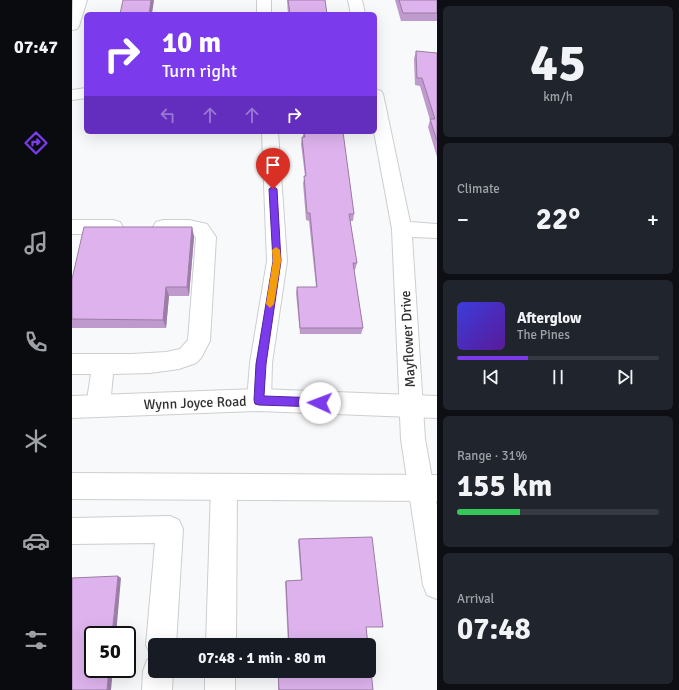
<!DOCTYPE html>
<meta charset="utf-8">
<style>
:root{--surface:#171b24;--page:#20242c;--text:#f1f3f6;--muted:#9ea1a6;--line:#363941;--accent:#7c3aed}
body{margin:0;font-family:Signika,sans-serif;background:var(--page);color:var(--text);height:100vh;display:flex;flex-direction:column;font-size:15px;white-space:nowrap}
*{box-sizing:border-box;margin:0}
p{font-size:13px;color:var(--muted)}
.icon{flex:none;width:22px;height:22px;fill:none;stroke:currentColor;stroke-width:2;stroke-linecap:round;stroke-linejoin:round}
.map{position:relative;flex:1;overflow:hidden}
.sheet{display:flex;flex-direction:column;gap:6px;padding:6px;background:#0d0f14;width:242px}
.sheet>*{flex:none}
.banner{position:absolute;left:12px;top:12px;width:293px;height:122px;border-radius:6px;box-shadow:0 4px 16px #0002;background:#7c3aed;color:#fff;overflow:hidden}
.speed{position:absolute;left:12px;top:626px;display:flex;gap:8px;font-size:20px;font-weight:700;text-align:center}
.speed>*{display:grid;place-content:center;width:52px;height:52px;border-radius:50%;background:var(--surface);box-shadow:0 4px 16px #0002;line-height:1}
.speed .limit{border:2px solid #111;border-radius:6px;background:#fff;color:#111}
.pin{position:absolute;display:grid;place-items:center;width:34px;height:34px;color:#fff;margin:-41px -17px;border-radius:50% 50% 50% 0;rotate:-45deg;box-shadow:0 0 4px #0007}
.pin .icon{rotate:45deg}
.me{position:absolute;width:44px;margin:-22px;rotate:272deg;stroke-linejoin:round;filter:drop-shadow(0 0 3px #0008)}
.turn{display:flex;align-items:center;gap:14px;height:84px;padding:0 12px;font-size:18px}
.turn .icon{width:52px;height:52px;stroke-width:2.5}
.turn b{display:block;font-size:28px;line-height:34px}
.lanes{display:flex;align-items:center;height:38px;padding:0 12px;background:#0003;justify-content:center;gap:20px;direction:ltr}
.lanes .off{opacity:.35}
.big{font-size:30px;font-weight:800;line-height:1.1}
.sheet .widget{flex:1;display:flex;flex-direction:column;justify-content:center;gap:6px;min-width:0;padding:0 14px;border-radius:6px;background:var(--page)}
.sheet .dial{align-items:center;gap:0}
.dial b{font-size:52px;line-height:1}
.song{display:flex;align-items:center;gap:12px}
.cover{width:48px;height:48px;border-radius:6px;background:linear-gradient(135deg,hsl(240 70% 55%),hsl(270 70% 35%))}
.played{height:4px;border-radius:2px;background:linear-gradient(90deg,var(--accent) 35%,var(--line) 35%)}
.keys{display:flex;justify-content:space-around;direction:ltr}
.heat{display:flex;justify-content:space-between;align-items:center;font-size:22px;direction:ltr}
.charge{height:6px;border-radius:3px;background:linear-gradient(90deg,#34c759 31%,var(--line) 0)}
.trip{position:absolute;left:76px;top:638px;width:228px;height:40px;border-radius:6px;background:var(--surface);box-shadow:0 4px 16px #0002;font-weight:800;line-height:40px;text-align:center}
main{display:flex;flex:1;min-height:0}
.dock{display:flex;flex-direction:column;width:72px;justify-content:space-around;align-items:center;background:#090b0e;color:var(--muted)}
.dock .icon{width:28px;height:28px}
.dock .selected{color:var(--accent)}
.dock b{font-size:18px;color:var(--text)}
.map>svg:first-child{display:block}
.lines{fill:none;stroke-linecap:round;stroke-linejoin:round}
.minor-casing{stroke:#cccecf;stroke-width:2}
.major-casing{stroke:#cccecf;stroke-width:2}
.minor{fill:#fff;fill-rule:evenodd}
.major{fill:#fff;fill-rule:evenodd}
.wall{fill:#bf9acc}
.shaded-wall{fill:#9b7da6}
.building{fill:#deb3ed;stroke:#9b7da6}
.route{fill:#7c3aed;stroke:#51269a}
.slow{fill:#f59e0b}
.labels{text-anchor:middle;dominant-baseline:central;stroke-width:3;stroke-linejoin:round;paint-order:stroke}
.street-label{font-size:14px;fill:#303132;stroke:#fff}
</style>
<main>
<nav class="dock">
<b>07:47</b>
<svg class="icon selected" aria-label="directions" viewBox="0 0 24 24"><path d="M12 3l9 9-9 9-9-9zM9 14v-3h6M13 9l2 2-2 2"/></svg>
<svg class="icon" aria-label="music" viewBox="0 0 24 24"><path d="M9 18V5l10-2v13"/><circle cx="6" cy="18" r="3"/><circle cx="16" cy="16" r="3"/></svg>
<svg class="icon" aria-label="phone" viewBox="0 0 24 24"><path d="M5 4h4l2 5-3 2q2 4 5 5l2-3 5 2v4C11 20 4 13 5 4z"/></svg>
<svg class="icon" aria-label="climate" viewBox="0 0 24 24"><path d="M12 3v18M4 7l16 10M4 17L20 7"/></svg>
<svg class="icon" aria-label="car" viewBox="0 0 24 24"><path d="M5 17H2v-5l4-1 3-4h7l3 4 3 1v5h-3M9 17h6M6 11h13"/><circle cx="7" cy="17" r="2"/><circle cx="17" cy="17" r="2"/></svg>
<svg class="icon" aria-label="filters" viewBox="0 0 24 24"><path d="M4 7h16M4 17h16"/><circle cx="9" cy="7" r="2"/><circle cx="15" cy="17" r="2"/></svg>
</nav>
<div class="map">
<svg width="365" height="690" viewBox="0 0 365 690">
<rect width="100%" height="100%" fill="#f7f9fb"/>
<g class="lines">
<g class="minor-casing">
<path id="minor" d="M 1,0 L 15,0 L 7,26 L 5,29 L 0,30 Z
M 185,0 L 199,0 L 199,14 L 185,14 Z
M 276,0 L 290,0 L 293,14 L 279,14 Z
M 14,88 L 14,98 L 0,100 L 0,90 Z
M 303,89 L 309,91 L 311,94 L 338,222 L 365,224 L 365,238 L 340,237 L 353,439 L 365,506 L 365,599 L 355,595 L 351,585 L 329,439 L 320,229 L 302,132 Z
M 190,132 L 206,132 L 215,261 L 200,363 L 199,400 L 195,408 L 187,411 L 179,408 L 175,400 L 178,363 L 195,261 Z
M 0,220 L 41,220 L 48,222 L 51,227 L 48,232 L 41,234 L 0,234 Z
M 91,220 L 117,220 L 135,224 L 144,237 L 138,341 L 129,358 L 124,363 L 107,369 L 78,373 L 41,374 L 38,406 L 34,414 L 26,417 L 18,414 L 14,406 L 19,374 L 0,374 L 0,354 L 60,354 L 94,352 L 108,349 L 116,340 L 124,238 L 122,235 C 109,233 97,236 84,232 L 81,227 L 84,222 Z
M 152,474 L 161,478 L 165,487 L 164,645 L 134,645 L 139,487 L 143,478 Z
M 98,516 L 107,520 L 111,529 L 104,645 L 83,645 L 83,671 L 101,671 L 100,690 L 70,690 L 71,671 L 75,660 L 83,657 L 79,655 L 74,645 L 83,543 L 0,544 L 0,518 Z
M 133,671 L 163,671 L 163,690 L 133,690 Z"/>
</g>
<g class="major-casing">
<path id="major" d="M 187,389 L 365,396 L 365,418 L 187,411 L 0,418 L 0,396 Z
M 0,473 L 365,475 L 365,501 L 0,499 Z"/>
</g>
<use href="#minor" class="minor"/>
<use href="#major" class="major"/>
</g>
<path class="wall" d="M 215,0 L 253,0 L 255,14 L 216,14 Z
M 323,0 L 365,0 L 365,21 L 329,21 Z
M 344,51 L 365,53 L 365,157 L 356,127 L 358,120 L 348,86 L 343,85 L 342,59 Z
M 231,132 L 271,132 L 282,214 L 281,221 L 278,221 L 285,263 L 283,270 L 282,270 L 291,328 L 289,334 L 228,334 L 224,293 L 225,287 L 244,287 L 237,221 L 234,220 L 231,183 L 233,176 L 229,144 L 230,137 L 231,137 Z
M 120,227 L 122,237 L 117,296 L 97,296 L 94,328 L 0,328 L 0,279 Z
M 227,539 L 294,627 L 296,645 L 216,645 L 213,582 L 214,581 L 229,580 L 226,541 Z
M 206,671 L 297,671 L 301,690 L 206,690 Z"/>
<path class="shaded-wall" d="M 79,0 L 82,0 L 80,14 L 77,14 Z
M 120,227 L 122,237 L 117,296 L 115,287 Z
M 94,287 L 97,296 L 94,328 L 91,320 Z
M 46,576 L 49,578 L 44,635 L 40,635 Z
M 37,669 L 41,669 L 39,690 L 35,690 Z"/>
<path class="building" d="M 51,0 L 79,0 L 77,14 L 48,14 Z
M 216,0 L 253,0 L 255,14 L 218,14 Z
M 327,0 L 365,0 L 365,13 L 331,13 Z
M 344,51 L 365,53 L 365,141 L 358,119 L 363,119 L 350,78 L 345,78 Z
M 232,132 L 271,132 L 282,214 L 277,214 L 285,263 L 281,263 L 291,328 L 228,328 L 225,287 L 245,287 L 238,213 L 235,213 L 232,176 L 234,176 L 230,137 L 233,137 Z
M 12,227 L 120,227 L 115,287 L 94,287 L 91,320 L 0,319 L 0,279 Z
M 300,537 L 311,627 L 294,627 L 296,645 L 217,645 L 214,581 L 230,580 L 227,539 Z
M 46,576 L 40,635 L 21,635 L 21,669 L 37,669 L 35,690 L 0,690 L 0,578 Z
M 297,652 L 301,690 L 207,690 L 206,671 L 297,671 Z"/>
<path class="route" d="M 201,186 L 205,189 L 209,261 L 194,364 L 192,396 L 248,398 L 251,400 L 253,403 L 251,406 L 248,407 L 187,405 L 183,404 L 182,400 L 184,364 L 201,261 L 197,189 Z"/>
<path class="slow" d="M 204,247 L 208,250 L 209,261 L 202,304 L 198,308 L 194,304 L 201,261 L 200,250 Z"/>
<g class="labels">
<g class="street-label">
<text transform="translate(336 339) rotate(-93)">Mayflower Drive</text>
<text transform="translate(123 403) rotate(-2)">Wynn Joyce Road</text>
</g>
</g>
</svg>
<div class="speed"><div class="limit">50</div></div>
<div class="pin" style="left:201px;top:189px;background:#d93025"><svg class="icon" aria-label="arrive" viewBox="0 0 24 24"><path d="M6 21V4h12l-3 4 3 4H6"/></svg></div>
<svg class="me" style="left:248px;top:403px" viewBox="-20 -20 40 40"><circle r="19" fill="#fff"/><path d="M0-13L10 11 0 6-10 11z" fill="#7c3aed"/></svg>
<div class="trip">07:48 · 1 min · 80 m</div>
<div class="banner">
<div class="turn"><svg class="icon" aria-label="right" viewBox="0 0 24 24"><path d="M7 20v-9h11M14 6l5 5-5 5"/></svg><div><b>10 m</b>Turn right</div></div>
<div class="lanes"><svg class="icon off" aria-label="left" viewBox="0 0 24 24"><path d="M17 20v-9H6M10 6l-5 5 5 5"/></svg><svg class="icon off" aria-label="ahead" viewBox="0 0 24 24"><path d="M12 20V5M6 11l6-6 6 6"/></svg><svg class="icon off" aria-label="ahead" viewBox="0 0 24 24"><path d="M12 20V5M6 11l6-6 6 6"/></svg><svg class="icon" aria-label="right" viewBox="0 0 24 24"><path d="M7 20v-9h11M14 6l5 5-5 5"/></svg></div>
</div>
</div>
<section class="sheet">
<div class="widget dial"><b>45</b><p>km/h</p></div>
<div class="widget"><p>Climate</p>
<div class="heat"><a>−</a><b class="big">22°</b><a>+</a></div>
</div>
<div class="widget">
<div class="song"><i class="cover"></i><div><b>Afterglow</b><p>The Pines</p></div></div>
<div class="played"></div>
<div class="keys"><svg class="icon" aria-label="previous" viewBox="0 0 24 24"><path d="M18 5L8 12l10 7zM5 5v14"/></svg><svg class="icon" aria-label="pause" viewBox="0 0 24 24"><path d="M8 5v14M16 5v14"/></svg><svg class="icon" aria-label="next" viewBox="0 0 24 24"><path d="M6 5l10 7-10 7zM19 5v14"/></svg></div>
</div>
<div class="widget"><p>Range · 31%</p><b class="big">155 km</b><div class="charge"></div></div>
<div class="widget"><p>Arrival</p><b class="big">07:48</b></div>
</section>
</main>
